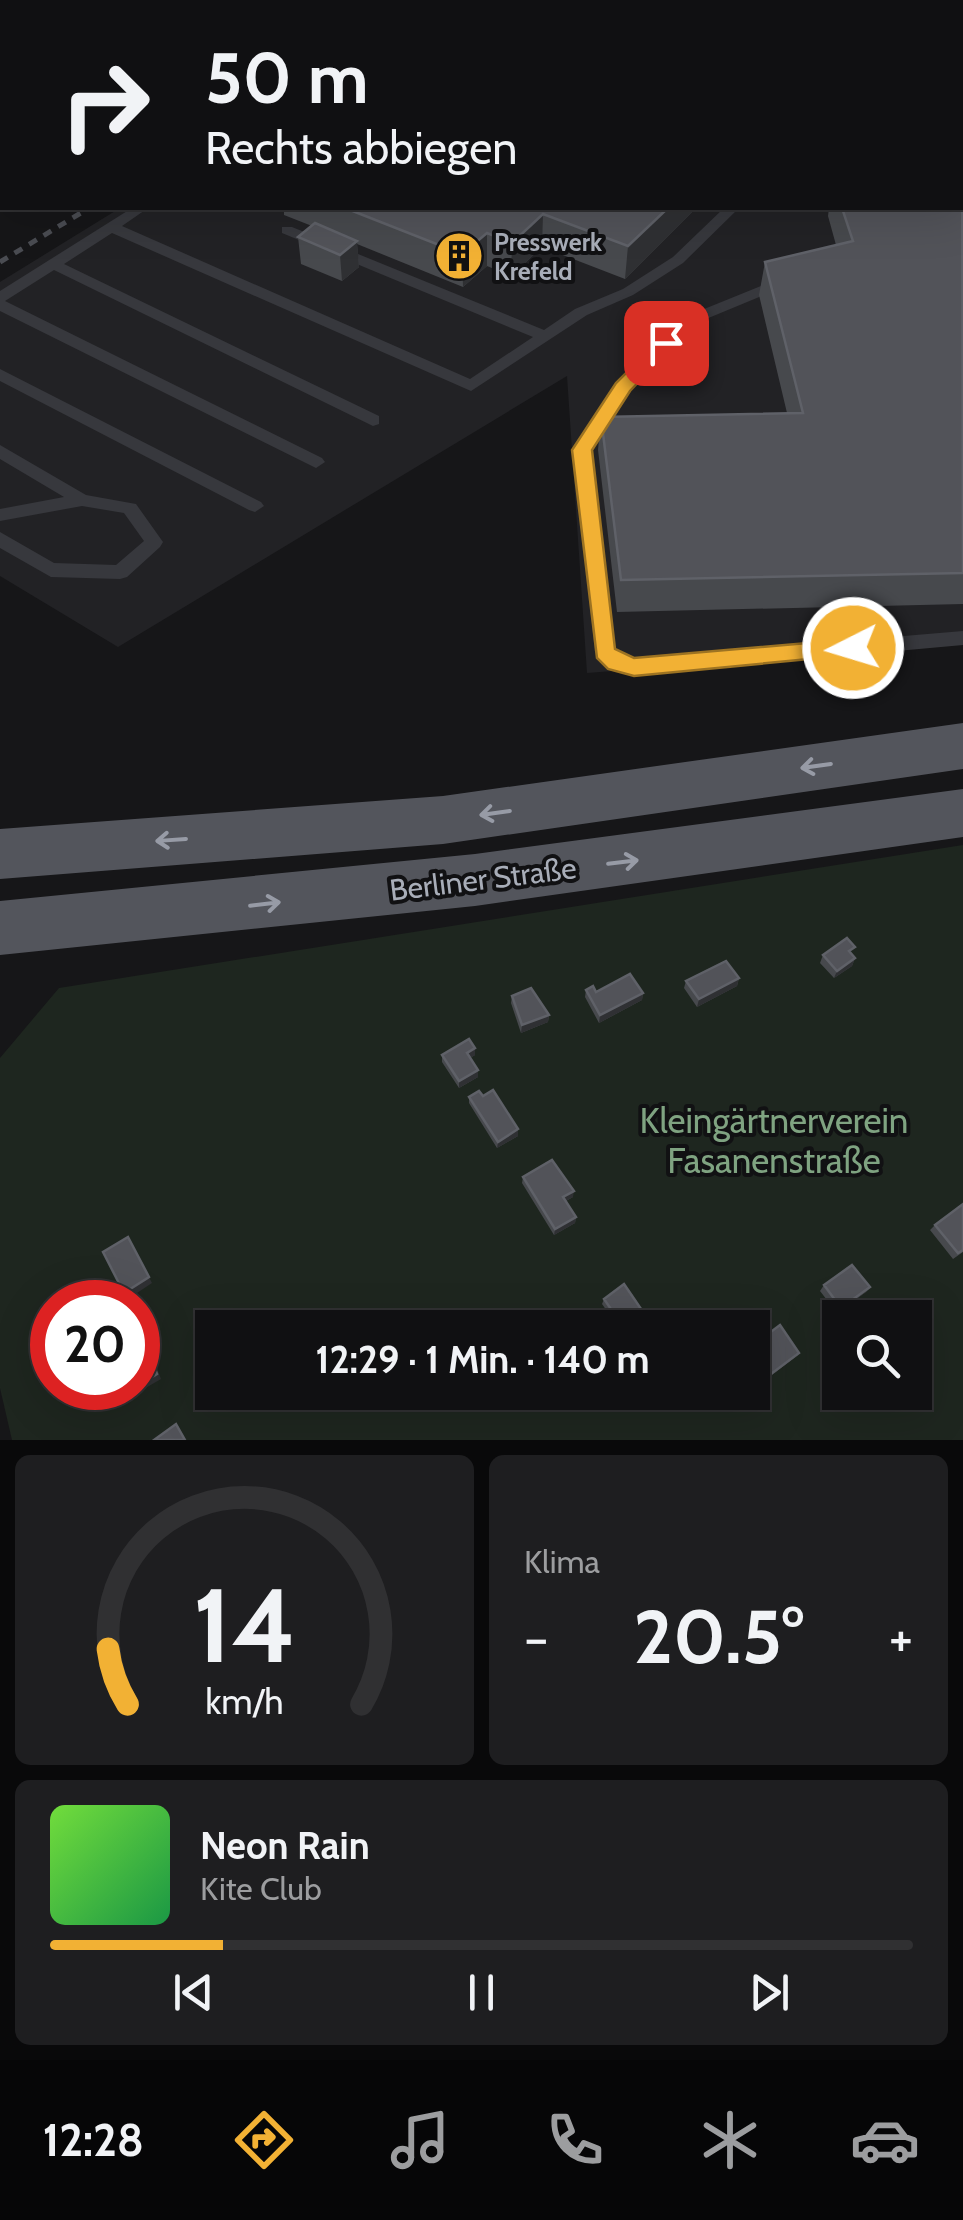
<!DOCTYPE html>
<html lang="de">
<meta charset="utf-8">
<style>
:root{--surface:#101012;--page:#1e1e20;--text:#f1f3f6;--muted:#9c9d9f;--line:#303032;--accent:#f2b134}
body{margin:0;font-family:Cabin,sans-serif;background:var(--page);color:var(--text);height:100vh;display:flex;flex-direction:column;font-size:38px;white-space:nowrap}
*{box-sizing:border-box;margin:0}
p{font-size:32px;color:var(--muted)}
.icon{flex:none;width:55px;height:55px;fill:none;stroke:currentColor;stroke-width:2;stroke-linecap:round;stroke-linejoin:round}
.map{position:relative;height:1440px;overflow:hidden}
.drawer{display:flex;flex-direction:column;gap:15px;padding:15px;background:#09090a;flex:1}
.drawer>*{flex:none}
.guide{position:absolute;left:0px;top:0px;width:965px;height:210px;box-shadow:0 10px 40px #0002,0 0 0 2px var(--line);background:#101012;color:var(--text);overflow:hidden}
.tools{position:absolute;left:822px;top:1300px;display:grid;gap:20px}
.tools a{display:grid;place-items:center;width:110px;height:110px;border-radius:0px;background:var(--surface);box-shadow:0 10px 40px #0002,0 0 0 2px var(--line);font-size:50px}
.speed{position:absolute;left:30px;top:1280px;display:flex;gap:20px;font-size:50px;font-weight:700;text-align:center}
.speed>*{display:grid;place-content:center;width:130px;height:130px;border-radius:50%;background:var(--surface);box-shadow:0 10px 40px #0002,0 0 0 2px var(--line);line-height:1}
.speed .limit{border:15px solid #d22;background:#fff;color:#111}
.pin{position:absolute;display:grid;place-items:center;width:85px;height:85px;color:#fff;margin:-42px;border-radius:20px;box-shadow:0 5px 15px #0006}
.me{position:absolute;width:110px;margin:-55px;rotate:265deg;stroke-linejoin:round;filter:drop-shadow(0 0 8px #0008)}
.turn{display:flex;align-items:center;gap:35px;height:210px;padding:0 40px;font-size:45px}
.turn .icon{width:130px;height:130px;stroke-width:2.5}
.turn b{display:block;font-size:70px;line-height:85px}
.big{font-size:75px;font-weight:800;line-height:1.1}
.drawer .widget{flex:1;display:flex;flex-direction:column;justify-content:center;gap:15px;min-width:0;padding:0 35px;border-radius:15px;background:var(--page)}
.drawer .dial{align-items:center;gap:0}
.dial svg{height:260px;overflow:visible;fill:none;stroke:var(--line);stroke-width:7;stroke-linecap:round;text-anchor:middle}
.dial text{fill:var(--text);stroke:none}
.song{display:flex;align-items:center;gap:30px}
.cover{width:120px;height:120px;border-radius:15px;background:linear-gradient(135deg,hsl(100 70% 55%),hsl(140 70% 35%))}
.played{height:10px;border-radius:5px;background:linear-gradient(90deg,var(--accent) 20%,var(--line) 20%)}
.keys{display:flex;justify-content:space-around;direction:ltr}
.heat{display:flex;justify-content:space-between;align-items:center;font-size:55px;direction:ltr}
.drawer .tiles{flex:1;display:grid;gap:15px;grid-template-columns:1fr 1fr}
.widget:last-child{grid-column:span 2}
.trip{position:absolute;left:195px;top:1310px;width:575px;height:100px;border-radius:0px;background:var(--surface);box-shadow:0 10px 40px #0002,0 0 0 2px var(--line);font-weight:800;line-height:100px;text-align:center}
.dock{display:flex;height:160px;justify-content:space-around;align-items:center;background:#060607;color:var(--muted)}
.dock .icon{width:70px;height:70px}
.dock .selected{color:var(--accent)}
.dock b{font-size:45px;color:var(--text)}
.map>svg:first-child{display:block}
.built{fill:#222225}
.green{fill:#1e261f;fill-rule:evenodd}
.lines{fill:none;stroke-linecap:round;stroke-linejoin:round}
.lane{fill:#37383d;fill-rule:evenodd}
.primary{fill:#53555c;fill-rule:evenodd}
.rail{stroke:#4a4c52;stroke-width:5;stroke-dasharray:9 8;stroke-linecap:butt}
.wall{fill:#47494d}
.shaded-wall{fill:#2f3033}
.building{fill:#525359;stroke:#5f6168;stroke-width:2.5}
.oneway{stroke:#979ba6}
.route{fill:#f2b134;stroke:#9d7322;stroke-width:2.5}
.labels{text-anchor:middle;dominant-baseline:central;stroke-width:8;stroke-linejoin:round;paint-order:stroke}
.far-poi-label{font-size:25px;font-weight:bold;fill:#a8adb8;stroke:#111113;text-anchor:start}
.street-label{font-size:30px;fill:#a8adb8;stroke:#111113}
.near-park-label{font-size:35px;fill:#7fa381;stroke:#111113}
</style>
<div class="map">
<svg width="963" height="1440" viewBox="0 0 963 1440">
<rect width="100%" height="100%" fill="#161618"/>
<path class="built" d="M 0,0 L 244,0 L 2,2 L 0,144 Z
M 440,0 L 963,0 L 963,644 L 587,673 L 567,376 L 118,647 L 0,576 L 0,282 L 120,208 L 962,208 L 962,2 L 436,2 Z"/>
<path class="green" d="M 963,845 L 963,1440 L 12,1440 L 0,1388 L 0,1058 L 59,988 ZM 52,1302 L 138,1302 L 138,1388 L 52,1388 ZM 840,1318 L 915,1318 L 915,1392 L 840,1392 ZM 212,1328 L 752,1328 L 752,1392 L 212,1392 Z"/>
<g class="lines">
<path class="lane" d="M 2,57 L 2,66 L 0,67 L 0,58 Z
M 132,208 L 148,208 L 122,226 L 470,379 L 533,337 L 282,233 L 282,227 L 292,227 L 544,330 L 575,309 L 623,289 L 673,257 L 724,208 L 739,208 L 683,263 L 633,295 L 587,315 L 471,391 L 112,233 L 64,264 L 379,416 L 379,424 L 373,426 L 54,270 L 5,301 L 322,458 L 325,462 L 316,468 L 0,311 L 0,291 Z
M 783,277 L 788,279 L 788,285 L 694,324 L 629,391 L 591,450 L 614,649 L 622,657 L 634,659 L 963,631 L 963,645 L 634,675 L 609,668 L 595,652 L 573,450 L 617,383 L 682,318 Z
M 0,369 L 261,502 L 264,506 L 255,512 L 249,510 L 0,381 Z
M 0,445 L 86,495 L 136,504 L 163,542 L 160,547 L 127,577 L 120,579 L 51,577 L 0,548 L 0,532 L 54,563 L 116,565 L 144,541 L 124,513 L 82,506 L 0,521 L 0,509 L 64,497 L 0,459 Z"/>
<path class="primary" d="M 963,723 L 963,769 L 443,844 L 0,879 L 0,829 L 443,796 Z
M 963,789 L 963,837 L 475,906 L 0,955 L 0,901 L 475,854 Z"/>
<path class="rail" d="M 296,2 L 300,0
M 315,2 L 319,0
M 335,2 L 339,0
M 401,2 L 405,0
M 0,262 L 89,208"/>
</g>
<path class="wall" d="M 963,104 L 963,604 L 617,612 L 598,450 L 601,417 L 787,413 L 759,295 L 765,262 L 836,245 L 828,216 L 829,208 L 962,208 Z
M 284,208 L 696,208 L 625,279 L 542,247 L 511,276 L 487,266 L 463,287 L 357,244 L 359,267 L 342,281 L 301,264 L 298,237 L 312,226 L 284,215 Z
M 852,954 L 855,958 L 852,966 L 834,978 L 820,963 L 823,955 Z
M 739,978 L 737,986 L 697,1007 L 684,988 L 686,981 Z
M 586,990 L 596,992 L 643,993 L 642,1000 L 599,1023 L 585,997 Z
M 512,996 L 549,1015 L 548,1022 L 521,1033 L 511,1003 Z
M 475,1048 L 475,1055 L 470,1058 L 478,1070 L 478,1077 L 459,1088 L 442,1062 L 442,1055 Z
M 483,1096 L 518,1129 L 518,1136 L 497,1148 L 469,1103 L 469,1097 Z
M 523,1177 L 573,1197 L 566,1201 L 576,1217 L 575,1223 L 554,1235 L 522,1183 Z
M 963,1204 L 963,1252 L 953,1259 L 930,1230 L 935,1225 Z
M 824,1285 L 870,1287 L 866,1292 L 837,1313 L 820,1291 Z
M 604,1299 L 654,1328 L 619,1328 L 602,1304 Z
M 752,1346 L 795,1357 L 768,1378 L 752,1356 Z"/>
<path class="shaded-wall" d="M 877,0 L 901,0 L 899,2 L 875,2 Z
M 668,208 L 696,208 L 625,279 L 628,246 Z
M 543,214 L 542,247 L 511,276 L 512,243 Z
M 487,233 L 487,266 L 463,287 L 462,254 Z
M 357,241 L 359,267 L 342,281 L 340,255 Z
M 855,958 L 852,966 L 834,978 L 837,971 Z
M 739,978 L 737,986 L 697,1007 L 699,999 Z
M 643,993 L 642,1000 L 599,1023 L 600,1015 Z
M 549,1015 L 548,1022 L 521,1033 L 522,1025 Z
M 475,1048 L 475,1055 L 467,1060 L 467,1053 Z
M 478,1070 L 478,1077 L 459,1088 L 459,1081 Z
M 518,1129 L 518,1136 L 497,1148 L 498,1142 Z
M 574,1191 L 573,1197 L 562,1203 L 563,1197 Z
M 576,1217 L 575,1223 L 554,1235 L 555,1229 Z
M 131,1243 L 152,1283 L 128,1299 L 124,1293 Z
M 870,1287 L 866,1292 L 837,1313 L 841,1308 Z
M 144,1340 L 148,1345 L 161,1379 L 142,1390 L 138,1386 Z
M 799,1353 L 795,1357 L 768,1378 L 771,1374 Z"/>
<path class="building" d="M 495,0 L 877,0 L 875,2 L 491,2 Z
M 962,104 L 963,573 L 621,580 L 601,417 L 803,413 L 765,262 L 853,241 L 842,208 L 962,208 Z
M 345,208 L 668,208 L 628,246 L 543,214 L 512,243 L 487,233 L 462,254 Z
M 315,223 L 357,241 L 340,255 L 298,237 Z
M 847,938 L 855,947 L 849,951 L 855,958 L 837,971 L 823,955 Z
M 726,961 L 739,978 L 699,999 L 686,981 Z
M 630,974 L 643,993 L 600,1015 L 586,990 L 593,986 L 596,992 Z
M 531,988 L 549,1015 L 522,1025 L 512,996 Z
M 469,1039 L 475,1048 L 467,1053 L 478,1070 L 459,1081 L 442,1055 Z
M 493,1090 L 518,1129 L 498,1142 L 469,1097 L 479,1091 L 483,1096 Z
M 552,1160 L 574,1191 L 563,1197 L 576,1217 L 555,1229 L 523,1177 Z
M 963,1204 L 963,1250 L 958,1253 L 935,1225 Z
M 128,1237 L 149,1277 L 124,1293 L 103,1252 Z
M 852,1265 L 870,1287 L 841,1308 L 824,1285 Z
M 624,1284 L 654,1328 L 624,1328 L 604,1299 Z
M 780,1325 L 799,1353 L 771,1374 L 752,1346 Z
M 144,1340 L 157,1374 L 138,1386 L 138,1344 Z
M 176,1424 L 185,1440 L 154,1440 Z"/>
<defs><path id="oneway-shaft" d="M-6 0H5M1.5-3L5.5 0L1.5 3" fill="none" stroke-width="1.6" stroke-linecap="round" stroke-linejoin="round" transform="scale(2.5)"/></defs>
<g class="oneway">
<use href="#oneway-shaft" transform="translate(816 766) rotate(172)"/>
<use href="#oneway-shaft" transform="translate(495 813) rotate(172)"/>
<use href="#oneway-shaft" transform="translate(171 840) rotate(176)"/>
<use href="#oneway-shaft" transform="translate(623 862) rotate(-7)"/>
<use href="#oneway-shaft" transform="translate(265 904) rotate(-7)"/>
</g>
<path class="route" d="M 666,337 L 675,343 L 672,347 L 630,391 L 592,450 L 615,649 L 634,658 L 853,639 L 864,648 L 861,654 L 634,676 L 608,669 L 597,658 L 572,450 L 616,383 L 660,339 Z"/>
<defs>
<g id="building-disc" transform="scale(2.5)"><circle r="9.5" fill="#f2b134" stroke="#111113"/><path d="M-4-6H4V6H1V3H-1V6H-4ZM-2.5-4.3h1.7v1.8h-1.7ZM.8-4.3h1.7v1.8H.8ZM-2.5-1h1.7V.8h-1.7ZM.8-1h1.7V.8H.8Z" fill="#111"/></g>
</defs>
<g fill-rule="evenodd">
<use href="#building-disc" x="459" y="256"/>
</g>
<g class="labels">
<g class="far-poi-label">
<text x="494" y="242">Presswerk<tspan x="494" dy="29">Krefeld</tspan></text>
</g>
<g class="street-label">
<text transform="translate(483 879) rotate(-7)">Berliner Straße</text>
</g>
<g class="near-park-label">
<text x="774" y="1120">Kleingärtnerverein<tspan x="774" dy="40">Fasanenstraße</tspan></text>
</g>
</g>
</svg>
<div class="tools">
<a><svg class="icon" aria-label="search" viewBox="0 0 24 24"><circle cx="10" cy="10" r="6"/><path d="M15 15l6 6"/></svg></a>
</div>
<div class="speed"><div class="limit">20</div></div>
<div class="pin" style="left:666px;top:343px;background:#d93025"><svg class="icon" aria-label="arrive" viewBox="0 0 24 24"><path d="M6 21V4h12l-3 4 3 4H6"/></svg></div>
<svg class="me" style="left:853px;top:648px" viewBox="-20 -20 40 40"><circle r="17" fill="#f2b134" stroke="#fff" stroke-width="3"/><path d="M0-11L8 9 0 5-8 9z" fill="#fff"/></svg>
<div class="trip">12:29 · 1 Min. · 140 m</div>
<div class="guide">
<div class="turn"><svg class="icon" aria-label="right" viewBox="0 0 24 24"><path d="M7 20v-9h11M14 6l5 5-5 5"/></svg><div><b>50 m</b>Rechts abbiegen</div></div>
</div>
</div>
<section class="drawer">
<div class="tiles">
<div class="widget dial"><svg viewBox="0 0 100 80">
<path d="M14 69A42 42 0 1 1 86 69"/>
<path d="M14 69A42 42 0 0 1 8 52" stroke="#f2b134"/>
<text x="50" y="56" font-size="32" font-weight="700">14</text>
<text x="50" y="72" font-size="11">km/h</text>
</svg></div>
<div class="widget"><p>Klima</p>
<div class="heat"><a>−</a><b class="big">20.5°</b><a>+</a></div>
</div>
<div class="widget">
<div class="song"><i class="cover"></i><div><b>Neon Rain</b><p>Kite Club</p></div></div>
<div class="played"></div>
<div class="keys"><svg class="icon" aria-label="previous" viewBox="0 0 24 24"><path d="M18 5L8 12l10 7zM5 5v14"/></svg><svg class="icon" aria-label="pause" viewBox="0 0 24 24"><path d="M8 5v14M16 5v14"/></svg><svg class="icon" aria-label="next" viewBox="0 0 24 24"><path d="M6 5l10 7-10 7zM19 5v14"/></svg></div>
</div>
</div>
</section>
<nav class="dock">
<b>12:28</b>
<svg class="icon selected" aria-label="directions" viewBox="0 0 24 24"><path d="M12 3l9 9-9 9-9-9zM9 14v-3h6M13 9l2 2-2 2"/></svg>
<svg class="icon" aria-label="music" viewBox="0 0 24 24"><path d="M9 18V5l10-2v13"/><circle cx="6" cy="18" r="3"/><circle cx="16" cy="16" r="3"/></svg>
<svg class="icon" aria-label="phone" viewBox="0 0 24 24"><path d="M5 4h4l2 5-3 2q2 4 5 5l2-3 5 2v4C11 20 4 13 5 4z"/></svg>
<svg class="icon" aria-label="climate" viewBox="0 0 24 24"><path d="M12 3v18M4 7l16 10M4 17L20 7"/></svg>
<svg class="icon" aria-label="car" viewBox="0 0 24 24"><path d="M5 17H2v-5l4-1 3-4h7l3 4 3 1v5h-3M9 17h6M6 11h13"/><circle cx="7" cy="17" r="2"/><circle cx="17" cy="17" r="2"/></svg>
</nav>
